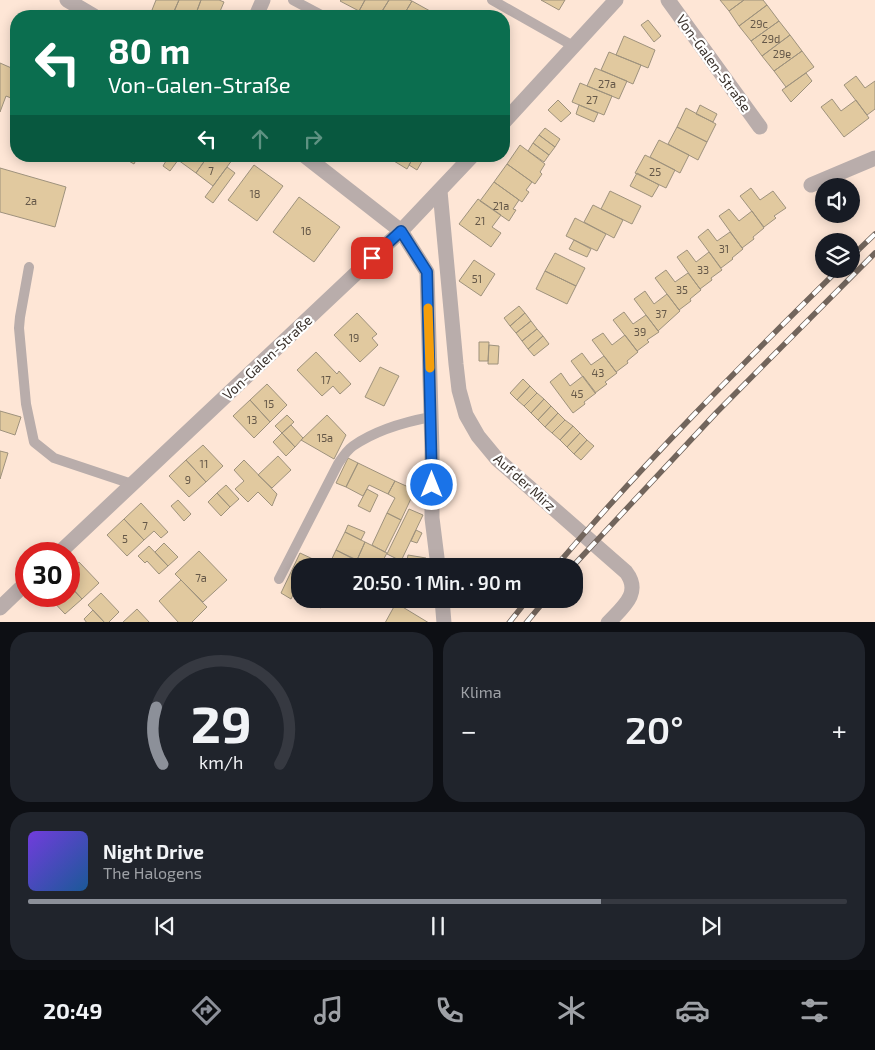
<!DOCTYPE html>
<html lang="de">
<meta charset="utf-8">
<style>
:root{--surface:#171b24;--page:#20242c;--text:#f1f3f6;--muted:#9ea1a6;--line:#363941;--accent:#8c9099}
body{margin:0;font-family:"Exo 2",sans-serif;background:var(--page);color:var(--text);height:100vh;display:flex;flex-direction:column;font-size:19px;white-space:nowrap}
*{box-sizing:border-box;margin:0}
p{font-size:16px;color:var(--muted)}
.icon{flex:none;width:28px;height:28px;fill:none;stroke:currentColor;stroke-width:2;stroke-linecap:round;stroke-linejoin:round}
.map{position:relative;height:622px;overflow:hidden}
.side{display:flex;flex-direction:column;gap:10px;padding:10px;background:#0d0f14;flex:1}
.side>*{flex:none}
.banner{position:absolute;left:10px;top:10px;width:500px;height:152px;border-radius:20px;box-shadow:0 2px 12px #0003;background:#0b6e4f;color:#fff;overflow:hidden}
.controls{position:absolute;left:815px;top:178px;display:grid;gap:10px}
.controls a{display:grid;place-items:center;width:45px;height:45px;border-radius:50%;background:var(--surface);box-shadow:0 2px 12px #0003;font-size:25px}
.speed{position:absolute;left:15px;top:542px;display:flex;gap:10px;font-size:25px;font-weight:700;text-align:center}
.speed>*{display:grid;place-content:center;width:65px;height:65px;border-radius:50%;background:var(--surface);box-shadow:0 2px 12px #0003;line-height:1}
.speed .limit{border:8px solid #d22;background:#fff;color:#111}
.pin{position:absolute;display:grid;place-items:center;width:42px;height:42px;color:#fff;margin:-21px;border-radius:10px;box-shadow:0 2px 8px #0006}
.me{position:absolute;width:55px;margin:-28px;rotate:0deg;stroke-linejoin:round;filter:drop-shadow(0 0 4px #0008)}
.turn{display:flex;align-items:center;gap:18px;height:105px;padding:0 15px;font-size:22px}
.turn .icon{width:65px;height:65px;stroke-width:2.5}
.turn b{display:block;font-size:35px;line-height:42px}
.lanes{display:flex;align-items:center;height:48px;padding:0 15px;background:#0003;justify-content:center;gap:25px;direction:ltr}
.lanes .off{opacity:.35}
.big{font-size:38px;font-weight:600;line-height:1.1}
.side .card{flex:1;display:flex;flex-direction:column;justify-content:center;gap:8px;min-width:0;padding:0 18px;border-radius:20px;background:var(--page)}
.side .dial{align-items:center;gap:0}
.dial svg{height:130px;overflow:visible;fill:none;stroke:var(--line);stroke-width:7;stroke-linecap:round;text-anchor:middle}
.dial text{fill:var(--text);stroke:none}
.song{display:flex;align-items:center;gap:15px}
.cover{width:60px;height:60px;border-radius:8px;background:linear-gradient(135deg,hsl(260 70% 55%),hsl(210 70% 35%))}
.played{height:5px;border-radius:2px;background:linear-gradient(90deg,var(--accent) 70%,var(--line) 70%)}
.keys{display:flex;justify-content:space-around;direction:ltr}
.heat{display:flex;justify-content:space-between;align-items:center;font-size:28px;direction:ltr}
.side .tiles{flex:1;display:grid;gap:10px;grid-template-columns:1fr 1fr}
.card:last-child{grid-column:span 2}
.trip{position:absolute;left:291px;top:558px;width:292px;height:50px;border-radius:20px;background:var(--surface);box-shadow:0 2px 12px #0003;font-weight:600;line-height:50px;text-align:center}
.menu{display:flex;height:80px;justify-content:space-around;align-items:center;background:#090b0e;color:var(--muted)}
.menu .icon{width:35px;height:35px}
.menu .on{color:var(--accent)}
.menu b{font-size:22px;color:var(--text)}
.map>svg:first-child{display:block}
.building{fill:#e1c99f;stroke:#9e927d}
.lines{fill:none;stroke-linecap:round;stroke-linejoin:round}
.service{stroke:#b9adab;stroke-width:10}
.minor{stroke:#b9adab;stroke-width:15}
.rail-casing{stroke:#72655c;stroke-width:5.5}
.rail{stroke:#fff;stroke-width:4;stroke-dasharray:11;stroke-linecap:butt}
.route-casing{stroke:#114b97;stroke-width:12}
.route{stroke:#1a73e8;stroke-width:9}
.slow{stroke:#f59e0b;stroke-width:9}
.labels{text-anchor:middle;dominant-baseline:central;stroke-width:4.5;stroke-linejoin:round;paint-order:stroke}
.number-label{font-size:11px;fill:#645748}
.street-label{font-size:14px;fill:#3a312b;stroke:#fff}
</style>
<div class="map">
<svg width="875" height="623" viewBox="0 0 875 623">
<rect width="100%" height="100%" fill="#fee6d6"/>
<path class="building" d="M 156,0 L 179,0 L 172,16 L 167,16 L 152,10 Z
M 179,0 L 201,0 L 195,16 L 172,16 Z
M 201,0 L 219,0 L 224,2 L 218,16 L 195,16 Z
M 341,0 L 365,0 L 359,11 L 340,1 Z
M 365,0 L 389,0 L 379,16 L 367,16 L 359,11 Z
M 389,0 L 409,0 L 412,1 L 403,16 L 379,16 Z
M 541,0 L 565,0 L 559,10 Z
M 720,0 L 744,0 L 729,11 Z
M 744,0 L 763,0 L 767,5 L 739,26 L 729,11 Z
M 412,1 L 430,11 L 427,16 L 403,16 Z
M 767,5 L 779,21 L 751,41 L 739,26 Z
M 648,20 L 661,36 L 654,42 L 641,25 Z
M 779,21 L 790,35 L 762,56 L 751,41 Z
M 790,35 L 802,51 L 774,71 L 762,56 Z
M 624,36 L 655,50 L 648,68 L 616,55 Z
M 802,51 L 814,67 L 786,87 L 774,71 Z
M 609,52 L 641,65 L 633,84 L 601,70 Z
M 0,63 L 16,70 L 16,100 L 6,96 L 0,112 Z
M 595,68 L 627,81 L 619,99 L 587,86 Z
M 806,73 L 812,81 L 791,102 L 782,90 Z
M 856,76 L 865,88 L 875,81 L 875,109 L 867,115 L 844,85 Z
M 580,83 L 612,96 L 604,115 L 572,102 Z
M 832,99 L 841,111 L 856,100 L 869,118 L 844,137 L 821,107 Z
M 558,100 L 571,113 L 561,122 L 548,110 Z
M 579,105 L 598,113 L 594,122 L 576,114 Z
M 700,105 L 717,114 L 713,122 L 696,114 Z
M 686,108 L 716,124 L 707,142 L 677,127 Z
M 677,127 L 707,142 L 698,160 L 668,144 Z
M 545,128 L 560,139 L 555,147 L 539,135 Z
M 539,135 L 555,147 L 549,155 L 533,143 Z
M 659,140 L 689,155 L 680,173 L 650,157 Z
M 533,143 L 549,155 L 544,162 L 528,151 Z
M 520,145 L 545,164 L 540,172 L 542,174 L 535,184 L 507,164 Z
M 645,155 L 675,170 L 666,188 L 635,173 Z
M 120,156 L 138,156 L 134,164 Z
M 169,156 L 181,156 L 170,171 L 163,166 Z
M 181,156 L 208,156 L 196,173 L 178,160 Z
M 208,156 L 235,156 L 213,186 L 196,173 Z
M 390,156 L 414,156 L 407,169 L 389,158 Z
M 414,156 L 425,156 L 417,170 L 409,165 Z
M 507,164 L 532,182 L 526,190 L 529,192 L 522,202 L 494,182 Z
M 254,165 L 283,186 L 257,221 L 228,200 Z
M 227,167 L 235,173 L 213,203 L 205,197 Z
M 0,168 L 66,187 L 55,227 L 0,212 Z
M 637,173 L 659,185 L 652,197 L 630,186 Z
M 494,182 L 519,200 L 513,209 L 516,210 L 509,221 L 480,201 Z
M 751,188 L 760,200 L 773,191 L 786,208 L 774,216 L 776,218 L 764,227 L 740,196 Z
M 610,191 L 641,206 L 632,224 L 601,209 Z
M 299,197 L 340,227 L 314,262 L 273,232 Z
M 478,199 L 501,215 L 492,227 L 501,233 L 491,247 L 459,224 Z
M 593,205 L 623,220 L 614,238 L 584,222 Z
M 729,209 L 739,221 L 752,211 L 764,228 L 753,237 L 754,239 L 742,248 L 719,216 Z
M 575,218 L 606,234 L 597,251 L 566,236 Z
M 708,229 L 717,241 L 730,232 L 743,249 L 732,258 L 733,259 L 721,268 L 698,237 Z
M 574,240 L 591,249 L 587,257 L 569,249 Z
M 687,250 L 696,262 L 709,252 L 722,270 L 711,278 L 712,280 L 700,289 L 677,257 Z
M 555,253 L 585,268 L 576,286 L 545,271 Z
M 474,260 L 495,274 L 481,296 L 459,281 Z
M 666,270 L 675,282 L 688,273 L 701,290 L 690,299 L 691,301 L 679,310 L 655,278 Z
M 545,271 L 576,286 L 567,304 L 536,289 Z
M 645,291 L 654,304 L 667,294 L 680,311 L 658,331 L 634,299 Z
M 519,306 L 525,313 L 510,326 L 504,318 Z
M 624,312 L 633,324 L 646,315 L 659,332 L 647,340 L 649,342 L 637,351 L 613,320 Z
M 357,313 L 377,334 L 372,338 L 378,345 L 360,362 L 334,335 Z
M 525,313 L 531,321 L 516,333 L 510,326 Z
M 531,321 L 537,329 L 522,341 L 516,333 Z
M 537,329 L 543,336 L 528,349 L 522,341 Z
M 603,333 L 612,345 L 625,335 L 638,352 L 627,361 L 628,363 L 616,372 L 592,340 Z
M 543,336 L 549,344 L 534,356 L 528,349 Z
M 479,342 L 489,342 L 488,361 L 479,361 Z
M 489,345 L 499,346 L 498,364 L 488,364 Z
M 316,352 L 337,374 L 339,371 L 351,384 L 340,394 L 333,386 L 322,396 L 297,370 Z
M 582,353 L 591,365 L 604,356 L 617,373 L 605,382 L 607,384 L 595,393 L 571,361 Z
M 380,367 L 399,376 L 384,406 L 365,397 Z
M 561,373 L 570,386 L 583,376 L 596,393 L 584,402 L 585,404 L 573,413 L 550,382 Z
M 523,379 L 530,386 L 517,400 L 510,393 Z
M 267,384 L 287,405 L 270,422 L 250,400 Z
M 530,386 L 537,393 L 524,406 L 517,400 Z
M 537,393 L 544,399 L 531,413 L 524,406 Z
M 544,399 L 551,406 L 538,420 L 531,413 Z
M 250,400 L 270,422 L 254,438 L 233,416 Z
M 551,406 L 558,413 L 545,427 L 538,420 Z
M 0,411 L 21,417 L 15,435 L 0,430 Z
M 558,413 L 565,420 L 552,433 L 545,427 Z
M 287,415 L 294,422 L 282,433 L 275,426 Z
M 327,415 L 346,435 L 334,459 L 301,440 Z
M 565,420 L 573,426 L 560,440 L 552,433 Z
M 291,425 L 303,438 L 295,447 L 282,433 Z
M 573,426 L 580,433 L 567,447 L 560,440 Z
M 282,433 L 295,447 L 286,456 L 273,442 Z
M 580,433 L 587,440 L 574,454 L 567,447 Z
M 587,440 L 594,446 L 581,460 L 574,454 Z
M 203,445 L 223,466 L 206,482 L 186,460 Z
M 0,451 L 8,453 L 0,479 Z
M 278,456 L 291,470 L 272,488 L 258,475 Z
M 348,458 L 358,463 L 346,487 L 336,483 Z
M 186,460 L 206,482 L 189,497 L 169,476 Z
M 244,460 L 277,494 L 272,506 L 258,492 L 248,502 L 235,489 L 244,481 L 234,470 Z
M 358,463 L 395,481 L 388,494 L 369,485 L 363,496 L 346,487 Z
M 395,481 L 415,490 L 401,520 L 387,513 L 395,498 L 388,494 Z
M 226,485 L 239,499 L 230,507 L 217,493 Z
M 367,489 L 378,495 L 370,512 L 358,506 Z
M 217,493 L 230,507 L 221,516 L 208,502 Z
M 178,500 L 191,514 L 184,521 L 171,506 Z
M 141,503 L 168,532 L 161,538 L 154,531 L 144,540 L 124,519 Z
M 409,509 L 423,515 L 401,561 L 387,554 Z
M 387,513 L 401,520 L 385,552 L 372,545 Z
M 124,519 L 144,540 L 127,556 L 107,535 Z
M 348,525 L 365,532 L 361,540 L 345,532 Z
M 416,530 L 422,533 L 417,543 L 411,541 Z
M 345,532 L 365,542 L 357,560 L 336,550 Z
M 365,542 L 387,553 L 380,566 L 369,566 L 357,560 Z
M 164,543 L 178,557 L 168,566 L 155,552 Z
M 149,546 L 168,566 L 159,574 L 147,561 L 145,563 L 138,556 Z
M 336,550 L 355,560 L 352,566 L 329,565 Z
M 199,551 L 227,580 L 203,602 L 175,574 Z
M 300,553 L 315,560 L 312,566 L 300,566 L 300,598 L 293,595 L 291,599 L 281,593 Z
M 408,555 L 426,558 L 426,566 L 406,566 Z
M 79,562 L 99,583 L 82,599 L 69,585 L 69,571 Z
M 181,580 L 207,607 L 191,623 L 179,623 L 159,601 Z
M 69,585 L 82,599 L 65,614 L 48,596 L 69,596 Z
M 101,593 L 119,612 L 108,623 L 105,623 L 88,605 Z
M 301,599 L 326,599 L 321,608 Z
M 396,603 L 429,623 L 385,623 Z
M 137,609 L 150,623 L 122,623 Z
M 93,610 L 105,623 L 87,623 L 84,619 Z"/>
<g class="lines">
<path class="service" d="M 293,0 L 323,16
M 492,0 L 575,47
M 29,267 L 20,317 L 19,328 L 26,404 L 34,442 L 54,458 L 132,484
M 279,579 L 338,464 C 342,458 346,451 353,446 C 376,430 404,422 431,417"/>
<path class="minor" d="M 67,0 L 94,16
M 668,0 L 760,127
M 256,16 L 263,0
M 504,122 L 616,0
M 305,156 L 401,231 L 427,272 L 432,451 L 432,518 L 438,566
M 811,185 L 875,158
M 440,191 L 456,364 L 459,390 L 466,415 L 478,436 L 497,459 L 626,572 C 642,593 623,607 608,623
M 58,554 L 401,231 L 472,156
M 442,599 L 444,623
M 0,608 L 26,583"/>
<g class="rail-casing">
<path id="rail" d="M 851,257 L 875,234
M 556,566 C 645,462 741,365 839,269
M 573,566 L 717,412 L 875,253
M 509,623 L 528,599
M 526,623 L 546,599"/>
</g>
<use href="#rail" class="rail"/>
</g>
<g class="lines">
<g class="route-casing">
<path id="route" d="M 372,258 L 401,231 L 427,272 L 432,485"/>
</g>
<use href="#route" class="route"/>
<path class="slow" d="M 428,308 L 430,368"/>
</g>
<g class="labels">
<g class="number-label">
<text x="759" y="23">29c</text>
<text x="771" y="38">29d</text>
<text x="782" y="53">29e</text>
<text x="607" y="83">27a</text>
<text x="592" y="99">27</text>
<text x="211" y="170">7</text>
<text x="655" y="171">25</text>
<text x="255" y="193">18</text>
<text x="31" y="200">2a</text>
<text x="501" y="205">21a</text>
<text x="480" y="220">21</text>
<text x="306" y="230">16</text>
<text x="724" y="248">31</text>
<text x="703" y="269">33</text>
<text x="477" y="278">51</text>
<text x="682" y="289">35</text>
<text x="661" y="313">37</text>
<text x="640" y="331">39</text>
<text x="354" y="337">19</text>
<text x="598" y="372">43</text>
<text x="326" y="379">17</text>
<text x="577" y="393">45</text>
<text x="269" y="403">15</text>
<text x="252" y="419">13</text>
<text x="325" y="437">15a</text>
<text x="204" y="463">11</text>
<text x="188" y="479">9</text>
<text x="145" y="525">7</text>
<text x="125" y="538">5</text>
<text x="201" y="577">7a</text>
</g>
<g class="street-label">
<text transform="translate(714 63) rotate(54)">Von-Galen-Straße</text>
<text transform="translate(267 357) rotate(-43)">Von-Galen-Straße</text>
<text transform="translate(525 482) rotate(42)">Auf der Mirz</text>
</g>
</g>
</svg>
<div class="controls">
<a><svg class="icon" aria-label="sound" viewBox="0 0 24 24"><path d="M4 9h4l5-4v14l-5-4H4zM17 9q2 3 0 6"/></svg></a>
<a><svg class="icon" aria-label="layers" viewBox="0 0 24 24"><path d="M12 4l9 5-9 5-9-5zM3 14l9 5 9-5"/></svg></a>
</div>
<div class="speed"><div class="limit">30</div></div>
<div class="pin" style="left:372px;top:258px;background:#d93025"><svg class="icon" aria-label="arrive" viewBox="0 0 24 24"><path d="M6 21V4h12l-3 4 3 4H6"/></svg></div>
<svg class="me" style="left:432px;top:485px" viewBox="-20 -20 40 40"><circle r="17" fill="#1a73e8" stroke="#fff" stroke-width="3"/><path d="M0-11L8 9 0 5-8 9z" fill="#fff"/></svg>
<div class="trip">20:50 · 1 Min. · 90 m</div>
<div class="banner">
<div class="turn"><svg class="icon" aria-label="left" viewBox="0 0 24 24"><path d="M17 20v-9H6M10 6l-5 5 5 5"/></svg><div><b>80 m</b>Von-Galen-Straße</div></div>
<div class="lanes"><svg class="icon" aria-label="left" viewBox="0 0 24 24"><path d="M17 20v-9H6M10 6l-5 5 5 5"/></svg><svg class="icon off" aria-label="ahead" viewBox="0 0 24 24"><path d="M12 20V5M6 11l6-6 6 6"/></svg><svg class="icon off" aria-label="right" viewBox="0 0 24 24"><path d="M7 20v-9h11M14 6l5 5-5 5"/></svg></div>
</div>
</div>
<section class="side">
<div class="tiles">
<div class="card dial"><svg viewBox="0 0 100 80">
<path d="M14 69A42 42 0 1 1 86 69"/>
<path d="M14 69A42 42 0 0 1 10 34" stroke="#8c9099"/>
<text x="50" y="56" font-size="32" font-weight="700">29</text>
<text x="50" y="72" font-size="11">km/h</text>
</svg></div>
<div class="card"><p>Klima</p>
<div class="heat"><a>−</a><b class="big">20°</b><a>+</a></div>
</div>
<div class="card">
<div class="song"><i class="cover"></i><div><b>Night Drive</b><p>The Halogens</p></div></div>
<div class="played"></div>
<div class="keys"><svg class="icon" aria-label="previous" viewBox="0 0 24 24"><path d="M18 5L8 12l10 7zM5 5v14"/></svg><svg class="icon" aria-label="pause" viewBox="0 0 24 24"><path d="M8 5v14M16 5v14"/></svg><svg class="icon" aria-label="next" viewBox="0 0 24 24"><path d="M6 5l10 7-10 7zM19 5v14"/></svg></div>
</div>
</div>
</section>
<nav class="menu">
<b>20:49</b>
<svg class="icon on" aria-label="directions" viewBox="0 0 24 24"><path d="M12 3l9 9-9 9-9-9zM9 14v-3h6M13 9l2 2-2 2"/></svg>
<svg class="icon" aria-label="music" viewBox="0 0 24 24"><path d="M9 18V5l10-2v13"/><circle cx="6" cy="18" r="3"/><circle cx="16" cy="16" r="3"/></svg>
<svg class="icon" aria-label="phone" viewBox="0 0 24 24"><path d="M5 4h4l2 5-3 2q2 4 5 5l2-3 5 2v4C11 20 4 13 5 4z"/></svg>
<svg class="icon" aria-label="climate" viewBox="0 0 24 24"><path d="M12 3v18M4 7l16 10M4 17L20 7"/></svg>
<svg class="icon" aria-label="car" viewBox="0 0 24 24"><path d="M5 17H2v-5l4-1 3-4h7l3 4 3 1v5h-3M9 17h6M6 11h13"/><circle cx="7" cy="17" r="2"/><circle cx="17" cy="17" r="2"/></svg>
<svg class="icon" aria-label="filters" viewBox="0 0 24 24"><path d="M4 7h16M4 17h16"/><circle cx="9" cy="7" r="2"/><circle cx="15" cy="17" r="2"/></svg>
</nav>
